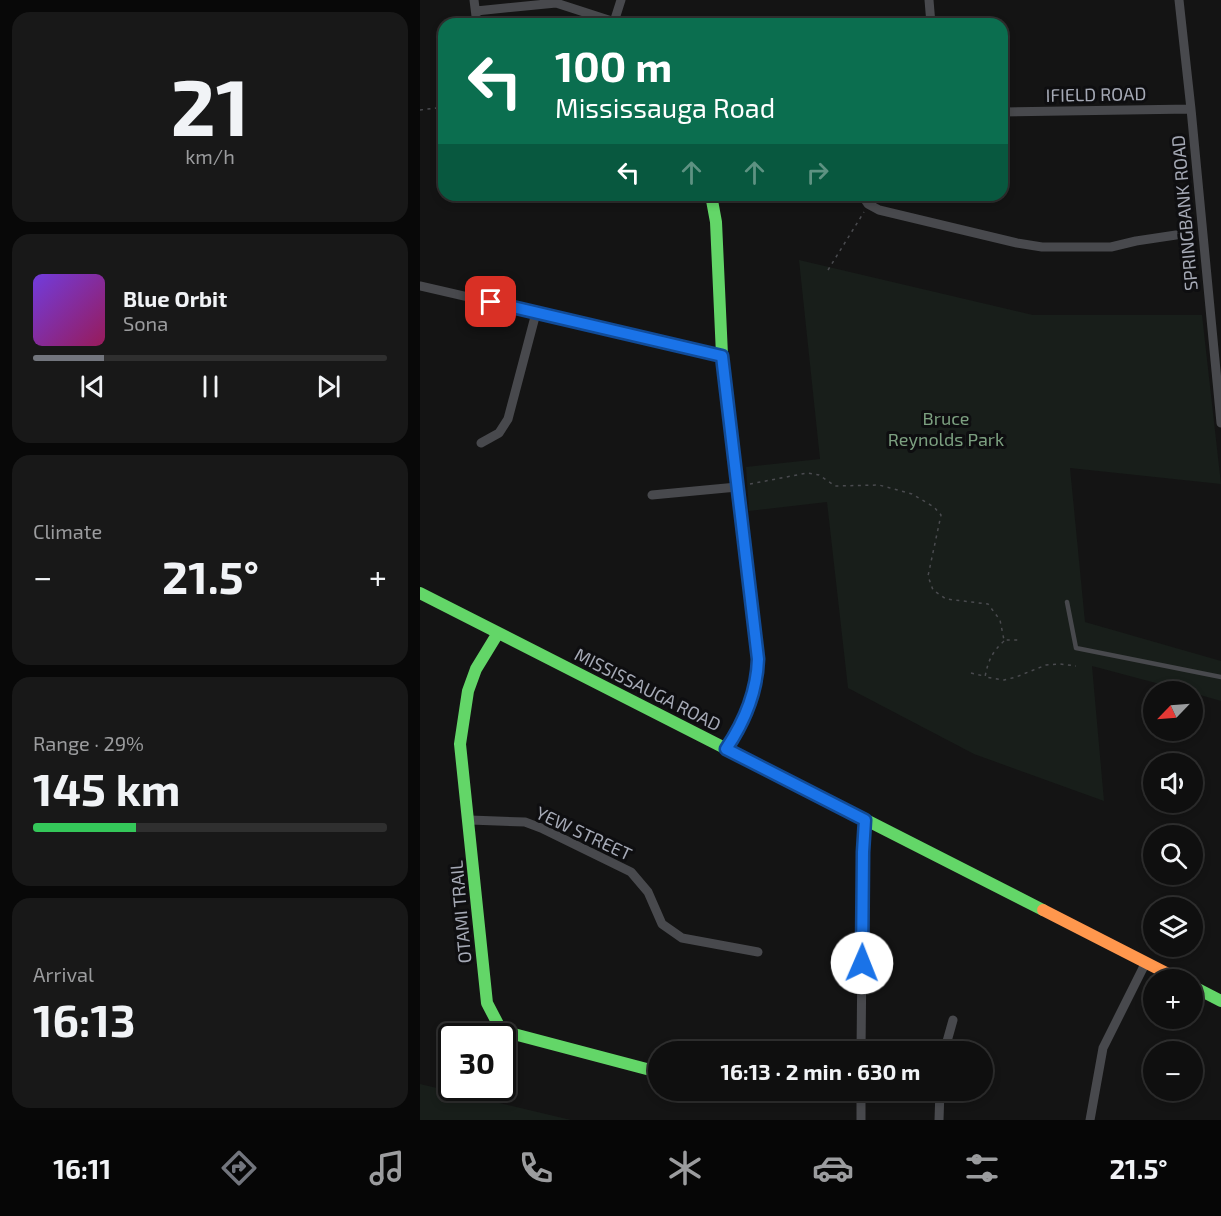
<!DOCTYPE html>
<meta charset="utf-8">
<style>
:root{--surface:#0f0f0f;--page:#181818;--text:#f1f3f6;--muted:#9b9c9e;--line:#2f2f2f;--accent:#72757d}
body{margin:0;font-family:"Exo 2",sans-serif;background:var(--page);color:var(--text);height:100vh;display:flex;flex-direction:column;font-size:22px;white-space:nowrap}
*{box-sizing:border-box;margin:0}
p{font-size:20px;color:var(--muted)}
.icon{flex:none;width:33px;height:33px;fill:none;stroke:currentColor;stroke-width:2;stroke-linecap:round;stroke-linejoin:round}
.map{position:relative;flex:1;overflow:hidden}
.details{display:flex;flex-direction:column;gap:12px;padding:12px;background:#080808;width:420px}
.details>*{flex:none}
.hud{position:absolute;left:18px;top:18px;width:570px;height:183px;border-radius:18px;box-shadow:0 3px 9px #0003,0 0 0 2px var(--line);background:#0b6e4f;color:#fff;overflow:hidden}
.needle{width:39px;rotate:245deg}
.controls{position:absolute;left:723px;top:681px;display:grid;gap:12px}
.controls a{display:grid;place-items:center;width:60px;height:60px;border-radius:50%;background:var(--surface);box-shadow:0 3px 9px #0003,0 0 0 2px var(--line);font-size:30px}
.speed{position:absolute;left:18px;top:1023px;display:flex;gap:12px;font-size:30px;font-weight:700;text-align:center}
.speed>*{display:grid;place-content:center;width:78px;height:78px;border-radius:50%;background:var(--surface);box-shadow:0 3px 9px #0003,0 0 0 2px var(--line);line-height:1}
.speed .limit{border:3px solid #111;border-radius:9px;background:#fff;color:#111}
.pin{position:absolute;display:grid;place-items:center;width:51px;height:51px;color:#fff;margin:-26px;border-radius:12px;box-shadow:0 3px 9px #0006}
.me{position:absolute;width:66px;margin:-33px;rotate:1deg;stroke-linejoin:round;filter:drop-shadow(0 0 4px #0008)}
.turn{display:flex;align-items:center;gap:21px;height:126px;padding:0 18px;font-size:27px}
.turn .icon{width:78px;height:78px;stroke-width:2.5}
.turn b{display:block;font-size:42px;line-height:51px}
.lanes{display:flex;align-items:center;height:57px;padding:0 18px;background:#0003;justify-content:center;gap:30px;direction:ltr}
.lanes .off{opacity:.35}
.big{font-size:45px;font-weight:700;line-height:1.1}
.details .tile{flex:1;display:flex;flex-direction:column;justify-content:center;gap:9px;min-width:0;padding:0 21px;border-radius:18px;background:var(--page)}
.details .dial{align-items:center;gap:0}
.dial b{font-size:78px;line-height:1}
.song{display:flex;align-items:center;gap:18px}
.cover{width:72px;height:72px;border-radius:9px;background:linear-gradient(135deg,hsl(260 70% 55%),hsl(330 70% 35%))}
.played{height:6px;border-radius:3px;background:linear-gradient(90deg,var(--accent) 20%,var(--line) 20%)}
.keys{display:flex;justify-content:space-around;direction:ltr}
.heat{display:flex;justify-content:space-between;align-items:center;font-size:33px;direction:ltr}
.charge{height:9px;border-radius:4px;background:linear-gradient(90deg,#34c759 29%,var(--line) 0)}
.trip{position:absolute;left:228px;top:1041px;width:345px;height:60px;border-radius:30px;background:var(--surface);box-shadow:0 3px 9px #0003,0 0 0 2px var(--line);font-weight:700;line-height:60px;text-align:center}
.tabs{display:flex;height:96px;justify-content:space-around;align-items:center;background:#060606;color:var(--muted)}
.tabs .icon{width:42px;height:42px}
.tabs .active{color:var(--accent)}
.tabs b{font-size:27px;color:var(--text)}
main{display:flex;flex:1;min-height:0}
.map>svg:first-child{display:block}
.green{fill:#181e1a}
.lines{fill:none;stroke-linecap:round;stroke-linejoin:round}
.path{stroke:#4a4b4f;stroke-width:1.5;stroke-dasharray:3 4.5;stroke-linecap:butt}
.lane{stroke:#48494d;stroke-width:4.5}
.street{stroke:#48494d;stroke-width:9}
.fast{stroke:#63d668;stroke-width:12}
.slow{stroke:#ff974d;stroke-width:12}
.route-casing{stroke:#114b97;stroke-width:15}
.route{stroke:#1a73e8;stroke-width:10}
.labels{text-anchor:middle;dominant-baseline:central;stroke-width:6;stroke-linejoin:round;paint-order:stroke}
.street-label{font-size:18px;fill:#a5a9b5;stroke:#0e0e10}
.park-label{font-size:18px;fill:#7ca080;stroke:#0e0e10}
</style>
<main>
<section class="details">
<div class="tile dial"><b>21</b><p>km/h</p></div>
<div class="tile">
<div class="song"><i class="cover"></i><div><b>Blue Orbit</b><p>Sona</p></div></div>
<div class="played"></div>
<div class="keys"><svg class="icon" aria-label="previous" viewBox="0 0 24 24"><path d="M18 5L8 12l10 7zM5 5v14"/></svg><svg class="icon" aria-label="pause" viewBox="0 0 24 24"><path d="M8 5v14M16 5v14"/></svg><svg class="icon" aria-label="next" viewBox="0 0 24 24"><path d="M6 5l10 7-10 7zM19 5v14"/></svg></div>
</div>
<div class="tile"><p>Climate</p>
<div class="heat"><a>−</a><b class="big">21.5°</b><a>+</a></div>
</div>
<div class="tile"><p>Range · 29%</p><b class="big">145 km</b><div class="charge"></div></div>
<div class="tile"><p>Arrival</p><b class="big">16:13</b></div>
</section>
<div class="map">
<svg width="801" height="1120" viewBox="0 0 801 1120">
<rect width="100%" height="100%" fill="#141414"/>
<path class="green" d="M 379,260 L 613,315 L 782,315 L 801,484 L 650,468 L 665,622 L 801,661 L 801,701 L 773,693 L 772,692 L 766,691 L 672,666 L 684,801 L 554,754 L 428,688 L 407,502 L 329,511 L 326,467 L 400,459 Z
M 0,1084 L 151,1120 L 0,1120 Z"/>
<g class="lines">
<path class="path" d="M 0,110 L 24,107
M 408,270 L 444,212
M 330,484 L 387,473 L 399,475 L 415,486 L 459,485 L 492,494 L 514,507 L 521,515 L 508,576 L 513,590 L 526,599 L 568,604 L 580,620 L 584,640 L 599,640
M 584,641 C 572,652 568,661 565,677 L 584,680 L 596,677 L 626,665 L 640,664 L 656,666
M 551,673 L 564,676"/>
<path class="lane" d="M 647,602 L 656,648 L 801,677"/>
<path class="street" d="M 54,0 L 57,24
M 509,0 L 511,24
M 759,0 L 771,109 L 801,423
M 56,11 L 136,3 L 201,24
M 194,22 L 201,0
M 582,112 L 771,109
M 442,195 L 448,204 L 459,210 L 597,243 L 622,247 L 691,247 L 716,241 L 756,235
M 0,286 L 302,355
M 61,443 L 79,433 L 88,419 L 116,313
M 232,495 L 317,487
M 50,820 L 105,822 L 121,828 L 211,872 L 228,892 L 242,924 L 262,938 L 338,952
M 441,1052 L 443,852 L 445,820
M 524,1052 L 533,1020
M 441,1120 L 441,1090
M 519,1120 L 520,1090
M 670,1120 L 683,1048 L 726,962"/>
<path class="fast" d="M 291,195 L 296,222 L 302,355 L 338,659 C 336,693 324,721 306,749
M 0,593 L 623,910
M 78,633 L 56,669 L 48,691 L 40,744 L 67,1003 L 79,1026 L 90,1033 L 238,1072
M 772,986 L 801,1001"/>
<path class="slow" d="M 623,910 L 760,980"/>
</g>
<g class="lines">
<g class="route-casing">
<path id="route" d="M 71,302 L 302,356 L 338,659 C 337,692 325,721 306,749 L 445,820 L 443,852 L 442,963"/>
</g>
<use href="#route" class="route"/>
</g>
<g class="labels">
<g class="street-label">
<text transform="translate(676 94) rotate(-1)">IFIELD ROAD</text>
<text transform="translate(764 213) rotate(-95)">SPRINGBANK ROAD</text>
<text transform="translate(228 689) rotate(27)">MISSISSAUGA ROAD</text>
<text transform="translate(164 833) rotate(25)">YEW STREET</text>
<text transform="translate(40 912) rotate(-95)">OTAMI TRAIL</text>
</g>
<g class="park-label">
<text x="526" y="418">Bruce<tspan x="526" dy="21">Reynolds Park</tspan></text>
</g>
</g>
</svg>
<div class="controls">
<a><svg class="needle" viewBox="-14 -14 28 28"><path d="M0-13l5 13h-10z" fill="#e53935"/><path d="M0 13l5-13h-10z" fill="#9b9c9e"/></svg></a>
<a><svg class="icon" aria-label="sound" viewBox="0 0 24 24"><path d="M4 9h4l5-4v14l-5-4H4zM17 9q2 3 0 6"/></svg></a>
<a><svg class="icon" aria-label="search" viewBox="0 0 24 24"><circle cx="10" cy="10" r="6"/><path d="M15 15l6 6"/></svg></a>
<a><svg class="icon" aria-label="layers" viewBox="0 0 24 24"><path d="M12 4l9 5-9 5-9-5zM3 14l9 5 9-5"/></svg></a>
<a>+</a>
<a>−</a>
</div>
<div class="speed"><div class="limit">30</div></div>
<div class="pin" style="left:71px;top:302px;background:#d93025"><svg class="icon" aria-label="arrive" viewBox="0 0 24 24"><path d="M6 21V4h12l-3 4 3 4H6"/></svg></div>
<svg class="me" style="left:442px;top:963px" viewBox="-20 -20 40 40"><circle r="19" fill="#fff"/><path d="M0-13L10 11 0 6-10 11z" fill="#1a73e8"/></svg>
<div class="trip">16:13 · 2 min · 630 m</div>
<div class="hud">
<div class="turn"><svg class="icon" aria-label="left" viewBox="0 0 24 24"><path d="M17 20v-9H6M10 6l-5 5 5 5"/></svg><div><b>100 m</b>Mississauga Road</div></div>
<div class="lanes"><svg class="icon" aria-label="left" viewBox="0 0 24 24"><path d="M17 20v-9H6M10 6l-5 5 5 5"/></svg><svg class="icon off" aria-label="ahead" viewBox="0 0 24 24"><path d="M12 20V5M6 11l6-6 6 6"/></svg><svg class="icon off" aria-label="ahead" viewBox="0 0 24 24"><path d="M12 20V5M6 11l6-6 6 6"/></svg><svg class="icon off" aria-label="right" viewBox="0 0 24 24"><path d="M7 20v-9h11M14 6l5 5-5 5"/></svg></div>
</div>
</div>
</main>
<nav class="tabs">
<b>16:11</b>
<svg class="icon active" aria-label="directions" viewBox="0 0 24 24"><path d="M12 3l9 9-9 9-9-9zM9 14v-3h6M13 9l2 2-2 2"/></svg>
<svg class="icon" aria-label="music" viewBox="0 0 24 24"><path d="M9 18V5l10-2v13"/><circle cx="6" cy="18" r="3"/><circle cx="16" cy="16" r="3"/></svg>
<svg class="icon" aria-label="phone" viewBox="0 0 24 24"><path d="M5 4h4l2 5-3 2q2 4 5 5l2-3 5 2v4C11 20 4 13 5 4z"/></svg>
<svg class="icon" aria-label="climate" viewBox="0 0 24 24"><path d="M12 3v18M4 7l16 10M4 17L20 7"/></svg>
<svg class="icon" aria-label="car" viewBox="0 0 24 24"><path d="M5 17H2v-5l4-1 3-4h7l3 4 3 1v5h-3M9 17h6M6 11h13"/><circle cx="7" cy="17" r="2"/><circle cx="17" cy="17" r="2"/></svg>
<svg class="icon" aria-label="filters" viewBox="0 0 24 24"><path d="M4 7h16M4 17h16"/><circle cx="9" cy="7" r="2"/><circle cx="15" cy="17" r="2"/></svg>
<b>21.5°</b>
</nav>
